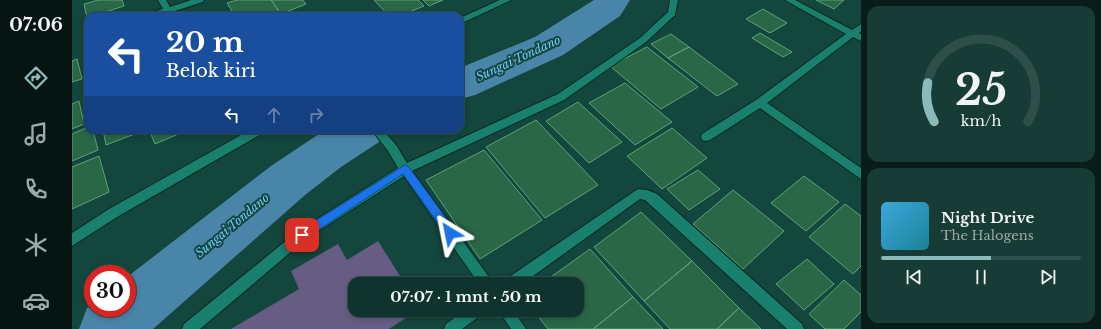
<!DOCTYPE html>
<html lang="id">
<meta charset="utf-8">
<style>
:root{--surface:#0e342d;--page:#173c35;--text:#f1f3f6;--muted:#9baaaa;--line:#2e4f49;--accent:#8bbbb9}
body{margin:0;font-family:"Libre Baskerville",serif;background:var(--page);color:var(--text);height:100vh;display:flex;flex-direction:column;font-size:15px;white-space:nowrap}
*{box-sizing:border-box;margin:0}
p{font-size:13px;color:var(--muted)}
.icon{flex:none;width:22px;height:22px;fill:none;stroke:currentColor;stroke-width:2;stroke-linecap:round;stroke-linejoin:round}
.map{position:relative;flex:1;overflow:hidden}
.side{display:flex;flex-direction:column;gap:6px;padding:6px;background:#081d19;width:240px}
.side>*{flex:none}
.top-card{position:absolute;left:12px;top:12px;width:380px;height:122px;border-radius:12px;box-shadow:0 2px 6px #0003,0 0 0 1px var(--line);background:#1a4fa0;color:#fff;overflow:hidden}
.speed{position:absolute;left:12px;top:265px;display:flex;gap:8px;font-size:20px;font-weight:700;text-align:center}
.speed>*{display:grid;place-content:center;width:52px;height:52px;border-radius:50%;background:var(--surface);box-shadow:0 2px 6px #0003,0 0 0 1px var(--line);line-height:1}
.speed .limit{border:6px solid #d22;background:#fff;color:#111}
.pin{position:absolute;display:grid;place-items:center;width:34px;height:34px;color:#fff;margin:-17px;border-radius:8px;box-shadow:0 2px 6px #0006}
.me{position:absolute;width:44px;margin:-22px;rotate:325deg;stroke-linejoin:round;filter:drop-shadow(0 0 3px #0008)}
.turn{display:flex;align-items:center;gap:14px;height:84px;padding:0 16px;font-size:18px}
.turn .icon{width:52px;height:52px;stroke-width:2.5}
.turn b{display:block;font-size:28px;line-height:34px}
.lanes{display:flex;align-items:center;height:38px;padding:0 16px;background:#0003;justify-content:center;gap:20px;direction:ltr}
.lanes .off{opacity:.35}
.side .card{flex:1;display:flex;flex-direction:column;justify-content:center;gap:6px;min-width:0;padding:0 14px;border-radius:12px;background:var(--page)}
.side .dial{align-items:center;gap:0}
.dial svg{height:104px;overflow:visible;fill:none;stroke:var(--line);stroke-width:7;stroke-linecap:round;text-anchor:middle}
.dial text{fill:var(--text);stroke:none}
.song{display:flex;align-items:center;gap:12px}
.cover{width:48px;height:48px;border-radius:6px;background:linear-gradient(135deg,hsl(200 70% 55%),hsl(190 70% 35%))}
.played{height:4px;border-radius:2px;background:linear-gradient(90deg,var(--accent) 55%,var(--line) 55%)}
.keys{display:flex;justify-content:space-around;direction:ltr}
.trip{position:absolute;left:276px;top:277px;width:236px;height:40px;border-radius:12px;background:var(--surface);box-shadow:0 2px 6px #0003,0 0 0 1px var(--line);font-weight:700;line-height:40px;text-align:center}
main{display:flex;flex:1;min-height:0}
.tabs{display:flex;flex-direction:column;width:72px;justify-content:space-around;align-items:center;background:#061512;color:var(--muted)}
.tabs .icon{width:28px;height:28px}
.tabs .selected{color:var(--accent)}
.tabs b{font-size:18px;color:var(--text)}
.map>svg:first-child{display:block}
.green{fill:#675c83}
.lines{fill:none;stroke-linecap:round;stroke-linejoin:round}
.river{fill:#4985a9;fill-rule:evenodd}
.building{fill:#2a6746;stroke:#5da27a}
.minor-casing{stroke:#0b2923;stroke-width:2}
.minor{fill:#1a806e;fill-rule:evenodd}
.route{fill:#1a73e8;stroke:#114b97}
.labels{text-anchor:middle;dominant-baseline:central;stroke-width:4;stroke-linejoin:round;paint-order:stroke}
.water-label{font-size:12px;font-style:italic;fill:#71c9fe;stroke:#13463c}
</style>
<main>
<nav class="tabs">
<b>07:06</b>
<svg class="icon selected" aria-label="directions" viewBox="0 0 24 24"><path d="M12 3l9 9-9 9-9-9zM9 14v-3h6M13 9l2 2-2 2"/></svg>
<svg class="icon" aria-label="music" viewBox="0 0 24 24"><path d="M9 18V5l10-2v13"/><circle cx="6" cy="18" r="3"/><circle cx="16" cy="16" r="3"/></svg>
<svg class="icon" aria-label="phone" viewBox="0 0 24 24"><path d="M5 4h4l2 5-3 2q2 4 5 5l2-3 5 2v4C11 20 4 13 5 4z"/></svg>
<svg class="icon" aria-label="climate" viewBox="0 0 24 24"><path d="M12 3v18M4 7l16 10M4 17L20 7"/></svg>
<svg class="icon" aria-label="car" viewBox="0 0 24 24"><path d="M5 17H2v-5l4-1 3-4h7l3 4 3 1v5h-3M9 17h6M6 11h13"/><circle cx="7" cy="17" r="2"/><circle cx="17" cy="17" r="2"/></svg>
</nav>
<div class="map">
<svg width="789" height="329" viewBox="0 0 789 329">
<rect width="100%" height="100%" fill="#13463c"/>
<path class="green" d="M 306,241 L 333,284 L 283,284 L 283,310 L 346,310 L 317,329 L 159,329 L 227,289 L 219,271 L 266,244 L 275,260 Z"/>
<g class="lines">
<path class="river" d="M 522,0 L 558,0 L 548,16 L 491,55 L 403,95 L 388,99 L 388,68 L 463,37 Z
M 253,130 L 313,130 L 307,142 L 269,167 L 233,195 L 81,329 L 7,329 L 15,308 L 21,304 L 21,308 L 55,308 L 55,277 L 199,166 Z"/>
</g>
<path class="building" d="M 26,0 L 50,0 L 52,6 L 15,18 L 12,4 Z
M 165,0 L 199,0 L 209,14 L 202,16 L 163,16 L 155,3 Z
M 199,0 L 231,0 L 234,4 L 209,14 Z
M 302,0 L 346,0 L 352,6 L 328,16 L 317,16 Z
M 351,0 L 371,0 L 357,6 Z
M 744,0 L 772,0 L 762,9 Z
M 691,9 L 715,23 L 698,33 L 674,19 Z
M 688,33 L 720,52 L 711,57 L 680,38 Z
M 599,34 L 617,47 L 596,58 L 579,44 Z
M 575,47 L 626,87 L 589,109 L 538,66 Z
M 617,47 L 666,84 L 645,96 L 596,58 Z
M 5,59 L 10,79 L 0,82 L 0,61 Z
M 553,83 L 600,122 L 563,145 L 517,103 Z
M 7,101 L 12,124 L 0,129 L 0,104 Z
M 506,102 L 550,142 L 517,163 L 474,121 Z
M 464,120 L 526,185 L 473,218 L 414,147 Z
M 16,127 L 16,130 L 21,130 L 26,150 L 0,161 L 0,134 Z
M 600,128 L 635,158 L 590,189 L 555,156 Z
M 31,130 L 68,130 L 68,132 L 34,145 Z
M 70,130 L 116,130 L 83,144 L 78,132 L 72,135 Z
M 412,150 L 470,220 L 408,259 L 354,180 Z
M 27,156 L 37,192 L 0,209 L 0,167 Z
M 626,170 L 648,189 L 617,210 L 595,189 Z
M 732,176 L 767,202 L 734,231 L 699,203 Z
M 661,190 L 712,231 L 671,269 L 621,224 Z
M 773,204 L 789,216 L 789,266 L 781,274 L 737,237 Z
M 569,212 L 620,261 L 572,301 L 522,247 Z
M 518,249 L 561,297 L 521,329 L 476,329 L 461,310 L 505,310 L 505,284 L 469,284 Z
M 735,259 L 762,284 L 732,310 L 704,284 Z
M 620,261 L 667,308 L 645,329 L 598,329 L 572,301 Z
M 772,280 L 789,295 L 789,312 L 772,329 L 753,329 L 737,314 Z
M 561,297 L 591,329 L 521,329 Z
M 667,308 L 689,329 L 645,329 Z"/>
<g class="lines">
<g class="minor-casing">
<path id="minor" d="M 86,0 L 94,0 L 98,7 L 119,0 L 132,0 L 131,2 C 111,8 93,16 73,16 L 74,14 L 91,9 Z
M 428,0 L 439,0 L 388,24 L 388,18 Z
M 598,0 L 606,0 L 603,15 L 574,42 L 492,100 L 340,171 L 422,284 L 407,284 L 332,176 L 234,239 L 128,329 L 110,329 L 112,324 L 226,231 L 326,168 L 316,151 L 300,130 L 311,130 L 324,145 L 335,163 L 486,94 L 568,38 L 596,12 Z
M 713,0 L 723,0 L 780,30 L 789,24 L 789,31 L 787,33 L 789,34 L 789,41 L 781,37 L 695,103 L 789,168 L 789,179 L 688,108 L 638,140 L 634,141 L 630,140 L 629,137 L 630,134 L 684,100 L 774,34 Z
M 178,130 L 192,130 L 191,133 L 45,217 L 0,246 L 0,233 L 37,209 Z
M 566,189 L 575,190 L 585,194 L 730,324 L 732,329 L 715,329 L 573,200 L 568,199 L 450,284 L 432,284 L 434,279 Z
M 393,310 L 411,310 L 409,315 L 390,329 L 372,329 L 374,324 Z
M 426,310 L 441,310 L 454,329 L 439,329 Z"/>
</g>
<use href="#minor" class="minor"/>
</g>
<path class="route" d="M 333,165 L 336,166 L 382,229 L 383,233 L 382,236 L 378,237 L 375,236 L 331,174 L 234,238 L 230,239 L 227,238 L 225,235 L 227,231 Z"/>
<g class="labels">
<g class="water-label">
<text transform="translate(446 58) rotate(-25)">Sungai Tondano</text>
<text transform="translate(160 225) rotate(-40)">Sungai Tondano</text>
</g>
</g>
</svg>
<div class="speed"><div class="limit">30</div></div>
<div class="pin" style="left:230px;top:235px;background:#d93025"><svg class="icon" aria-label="arrive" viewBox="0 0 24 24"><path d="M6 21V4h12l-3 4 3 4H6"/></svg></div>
<svg class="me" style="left:378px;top:233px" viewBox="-20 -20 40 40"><path d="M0-17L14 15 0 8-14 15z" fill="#1a73e8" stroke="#fff" stroke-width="4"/></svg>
<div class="trip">07:07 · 1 mnt · 50 m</div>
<div class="top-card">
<div class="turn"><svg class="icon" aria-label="left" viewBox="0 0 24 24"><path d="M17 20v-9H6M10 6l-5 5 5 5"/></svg><div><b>20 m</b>Belok kiri</div></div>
<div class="lanes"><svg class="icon" aria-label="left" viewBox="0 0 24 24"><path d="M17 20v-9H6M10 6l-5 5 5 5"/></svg><svg class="icon off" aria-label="ahead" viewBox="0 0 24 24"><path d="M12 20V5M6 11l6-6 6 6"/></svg><svg class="icon off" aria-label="right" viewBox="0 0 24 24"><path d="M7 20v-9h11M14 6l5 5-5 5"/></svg></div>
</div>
</div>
<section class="side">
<div class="card dial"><svg viewBox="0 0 100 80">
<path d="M14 69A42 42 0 1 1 86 69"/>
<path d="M14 69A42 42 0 0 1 9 39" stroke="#8bbbb9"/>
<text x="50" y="56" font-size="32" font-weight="700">25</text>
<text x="50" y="72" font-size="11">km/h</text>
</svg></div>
<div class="card">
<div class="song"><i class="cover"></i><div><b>Night Drive</b><p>The Halogens</p></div></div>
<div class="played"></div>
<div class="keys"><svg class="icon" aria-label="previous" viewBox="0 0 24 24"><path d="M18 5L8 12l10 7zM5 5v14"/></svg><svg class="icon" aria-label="pause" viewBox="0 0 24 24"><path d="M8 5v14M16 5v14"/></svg><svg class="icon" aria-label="next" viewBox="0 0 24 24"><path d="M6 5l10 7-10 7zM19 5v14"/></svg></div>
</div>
</section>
</main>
